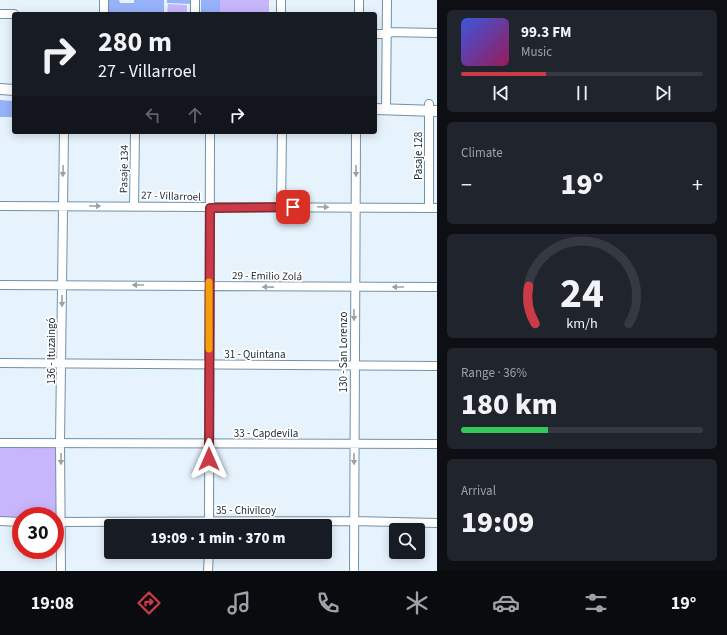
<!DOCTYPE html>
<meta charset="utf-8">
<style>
:root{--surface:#171b24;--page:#20242c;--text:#f1f3f6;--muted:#9ea1a6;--line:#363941;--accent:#cb3b47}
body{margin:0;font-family:"Source Sans 3",sans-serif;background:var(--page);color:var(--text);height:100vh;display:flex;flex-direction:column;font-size:15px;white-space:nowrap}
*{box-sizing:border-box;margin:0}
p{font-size:13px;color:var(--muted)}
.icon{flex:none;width:22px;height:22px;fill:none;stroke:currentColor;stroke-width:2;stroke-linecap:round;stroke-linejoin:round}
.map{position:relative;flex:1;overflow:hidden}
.sheet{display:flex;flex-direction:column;gap:10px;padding:10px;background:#0d0f14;width:290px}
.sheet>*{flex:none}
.guide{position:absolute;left:12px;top:12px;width:365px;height:122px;border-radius:4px;box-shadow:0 2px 10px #0003;background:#171b24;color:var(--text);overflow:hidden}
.buttons{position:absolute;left:389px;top:523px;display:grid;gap:8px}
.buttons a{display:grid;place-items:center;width:36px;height:36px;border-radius:4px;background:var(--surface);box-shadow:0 2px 10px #0003;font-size:20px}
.speed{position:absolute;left:12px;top:507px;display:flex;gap:8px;font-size:20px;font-weight:700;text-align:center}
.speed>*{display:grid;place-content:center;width:52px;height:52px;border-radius:50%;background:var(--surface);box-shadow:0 2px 10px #0003;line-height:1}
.speed .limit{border:6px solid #d22;background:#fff;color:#111}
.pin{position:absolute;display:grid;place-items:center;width:34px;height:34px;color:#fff;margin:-17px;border-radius:8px;box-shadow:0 2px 6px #0006}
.me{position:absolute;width:44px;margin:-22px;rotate:0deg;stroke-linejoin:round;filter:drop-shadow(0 0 3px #0008)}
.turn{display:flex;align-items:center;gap:14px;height:84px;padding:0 20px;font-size:18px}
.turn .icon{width:52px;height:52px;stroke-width:2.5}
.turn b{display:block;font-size:28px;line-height:34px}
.lanes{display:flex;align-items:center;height:38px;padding:0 20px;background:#0003;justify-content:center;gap:20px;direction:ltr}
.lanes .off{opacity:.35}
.big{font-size:30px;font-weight:800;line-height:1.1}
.sheet .widget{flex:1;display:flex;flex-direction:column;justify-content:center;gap:6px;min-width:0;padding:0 14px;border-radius:6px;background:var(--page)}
.sheet .dial{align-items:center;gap:0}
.dial svg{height:104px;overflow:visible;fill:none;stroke:var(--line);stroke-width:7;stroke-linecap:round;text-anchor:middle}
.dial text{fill:var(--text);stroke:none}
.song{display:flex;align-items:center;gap:12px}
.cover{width:48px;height:48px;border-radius:6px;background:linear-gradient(135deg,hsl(230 70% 55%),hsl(330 70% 35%))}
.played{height:4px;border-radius:2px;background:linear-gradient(90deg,var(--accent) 35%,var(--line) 35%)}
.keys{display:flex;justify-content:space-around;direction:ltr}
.heat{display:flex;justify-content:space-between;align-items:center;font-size:22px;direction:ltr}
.charge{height:6px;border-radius:3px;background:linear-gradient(90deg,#34c759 36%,var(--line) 0)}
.trip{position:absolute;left:104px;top:519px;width:228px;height:40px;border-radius:4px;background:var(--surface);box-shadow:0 2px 10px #0003;font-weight:800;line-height:40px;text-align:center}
.dock{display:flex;height:64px;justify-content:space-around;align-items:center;background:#090b0e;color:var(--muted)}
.dock .icon{width:28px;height:28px}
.dock .on{color:var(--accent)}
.dock b{font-size:18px;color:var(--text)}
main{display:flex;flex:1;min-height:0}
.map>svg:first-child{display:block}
.green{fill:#c8b6fd}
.building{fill:#96b2f9}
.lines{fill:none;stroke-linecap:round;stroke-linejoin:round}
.minor-casing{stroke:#7391a7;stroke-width:10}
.major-casing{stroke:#7391a7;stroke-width:12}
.minor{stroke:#fff;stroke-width:8}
.major{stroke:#fff;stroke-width:10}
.oneway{fill:#9ba1a5}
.route-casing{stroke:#84262e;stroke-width:10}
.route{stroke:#cb3b47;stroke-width:7}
.slow{stroke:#f59e0b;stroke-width:7}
.labels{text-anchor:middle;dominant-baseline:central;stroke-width:3.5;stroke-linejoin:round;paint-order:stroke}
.street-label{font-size:11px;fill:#212e37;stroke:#fff}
</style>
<main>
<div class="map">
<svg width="437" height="571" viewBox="0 0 437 571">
<rect width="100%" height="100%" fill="#e6f3fd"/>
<path class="green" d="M 220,0 L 269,0 L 269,14 L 220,14 Z
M 168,4 L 187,5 L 187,13 L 200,14 L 167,14 Z
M 0,444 L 56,444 L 56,520 L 55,516 L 21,516 L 21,520 L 0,520 Z"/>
<path class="building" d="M 108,0 L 119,0 L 120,3 L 134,3 L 134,0 L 164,0 L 164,14 L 109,14 Z
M 167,0 L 191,0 L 191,4 L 167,3 Z
M 201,0 L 220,0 L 220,14 L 201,14 Z
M 0,100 L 13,101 L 13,117 L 0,117 Z"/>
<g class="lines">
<g class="minor-casing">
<path id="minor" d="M 104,0 L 104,14
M 281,0 L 281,14
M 359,0 L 359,14
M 0,14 L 14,14
M 195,14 L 195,0
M 387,32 L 437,33
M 375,34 L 388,34
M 386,109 L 387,0
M 0,206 L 437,208
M 134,206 L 135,132
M 281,207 L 282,132
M 429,208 L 429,104
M 0,285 L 437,287
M 0,363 L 437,366
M 0,443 L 437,444
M 0,521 L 21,522
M 55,522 L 354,521 L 437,523
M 209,526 L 210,132
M 61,571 L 60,443 L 64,132
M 208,571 L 209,552
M 354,571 L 356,132"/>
</g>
<g class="major-casing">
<path id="major" d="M 0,89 L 14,90
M 375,109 L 437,111"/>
</g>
<use href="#minor" class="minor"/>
<use href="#major" class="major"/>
</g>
<defs><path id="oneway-solid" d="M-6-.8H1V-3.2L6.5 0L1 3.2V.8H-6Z"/></defs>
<g class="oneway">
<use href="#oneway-solid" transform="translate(63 171) rotate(91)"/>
<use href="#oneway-solid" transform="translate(356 171) rotate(90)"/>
<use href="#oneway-solid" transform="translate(95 206)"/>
<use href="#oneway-solid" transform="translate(323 207) rotate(2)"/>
<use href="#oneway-solid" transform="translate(138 285) rotate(-180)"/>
<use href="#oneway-solid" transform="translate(268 287) rotate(-179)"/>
<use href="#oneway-solid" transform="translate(398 287) rotate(180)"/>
<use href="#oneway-solid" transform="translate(62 301) rotate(90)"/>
<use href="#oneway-solid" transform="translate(354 315) rotate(90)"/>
<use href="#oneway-solid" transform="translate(61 459) rotate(90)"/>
<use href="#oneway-solid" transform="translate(354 459) rotate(90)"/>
</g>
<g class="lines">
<g class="route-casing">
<path id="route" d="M 209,459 L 210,208 L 293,207"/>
</g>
<use href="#route" class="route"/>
<path class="slow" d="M 209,349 L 209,282"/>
</g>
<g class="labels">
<g class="street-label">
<text transform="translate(418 156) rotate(-90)">Pasaje 128</text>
<text transform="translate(124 169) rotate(-89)">Pasaje 134</text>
<text transform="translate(171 196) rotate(2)">27 - Villarroel</text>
<text transform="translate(267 276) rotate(1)">29 - Emilio Zolá</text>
<text transform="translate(51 351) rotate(-90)">136 - Ituzaingó</text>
<text transform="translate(343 352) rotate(-90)">130 - San Lorenzo</text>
<text x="255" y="354">31 - Quintana</text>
<text x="266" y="433">33 - Capdevila</text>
<text x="246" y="510">35 - Chivilcoy</text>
</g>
</g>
</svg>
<div class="buttons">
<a><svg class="icon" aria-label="search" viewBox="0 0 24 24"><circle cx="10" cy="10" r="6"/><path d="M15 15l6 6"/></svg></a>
</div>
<div class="speed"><div class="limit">30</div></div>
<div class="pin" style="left:293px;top:207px;background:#d93025"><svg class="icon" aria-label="arrive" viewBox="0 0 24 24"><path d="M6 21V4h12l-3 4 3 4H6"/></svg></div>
<svg class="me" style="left:209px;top:459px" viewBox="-20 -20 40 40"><path d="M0-17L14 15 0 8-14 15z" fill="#cb3b47" stroke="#fff" stroke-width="4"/></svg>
<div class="trip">19:09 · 1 min · 370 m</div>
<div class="guide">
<div class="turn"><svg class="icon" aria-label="right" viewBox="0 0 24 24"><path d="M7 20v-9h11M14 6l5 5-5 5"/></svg><div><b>280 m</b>27 - Villarroel</div></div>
<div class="lanes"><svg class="icon off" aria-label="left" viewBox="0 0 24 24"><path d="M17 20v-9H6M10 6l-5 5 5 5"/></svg><svg class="icon off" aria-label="ahead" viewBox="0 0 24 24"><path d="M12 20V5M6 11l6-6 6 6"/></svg><svg class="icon" aria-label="right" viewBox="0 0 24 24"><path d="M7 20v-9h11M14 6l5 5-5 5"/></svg></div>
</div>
</div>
<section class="sheet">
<div class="widget">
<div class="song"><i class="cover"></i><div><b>99.3 FM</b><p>Music</p></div></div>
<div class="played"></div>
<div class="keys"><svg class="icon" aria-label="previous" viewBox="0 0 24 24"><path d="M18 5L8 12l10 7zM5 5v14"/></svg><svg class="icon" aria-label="pause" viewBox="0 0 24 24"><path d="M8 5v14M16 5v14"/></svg><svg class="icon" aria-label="next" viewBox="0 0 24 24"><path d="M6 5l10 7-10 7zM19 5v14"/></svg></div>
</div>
<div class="widget"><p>Climate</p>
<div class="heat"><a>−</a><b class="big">19°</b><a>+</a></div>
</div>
<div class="widget dial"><svg viewBox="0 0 100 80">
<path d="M14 69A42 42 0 1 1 86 69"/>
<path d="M14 69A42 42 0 0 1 9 40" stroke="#cb3b47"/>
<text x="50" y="56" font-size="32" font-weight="700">24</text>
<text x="50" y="72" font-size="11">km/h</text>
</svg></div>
<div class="widget"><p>Range · 36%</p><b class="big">180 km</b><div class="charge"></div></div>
<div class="widget"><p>Arrival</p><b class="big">19:09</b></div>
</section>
</main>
<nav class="dock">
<b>19:08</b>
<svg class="icon on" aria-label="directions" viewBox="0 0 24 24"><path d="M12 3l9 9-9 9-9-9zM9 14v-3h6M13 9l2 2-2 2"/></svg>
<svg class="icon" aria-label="music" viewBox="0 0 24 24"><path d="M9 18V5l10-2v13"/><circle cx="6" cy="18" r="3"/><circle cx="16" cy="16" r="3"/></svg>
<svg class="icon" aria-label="phone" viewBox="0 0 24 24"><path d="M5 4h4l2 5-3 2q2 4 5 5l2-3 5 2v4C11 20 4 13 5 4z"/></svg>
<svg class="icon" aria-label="climate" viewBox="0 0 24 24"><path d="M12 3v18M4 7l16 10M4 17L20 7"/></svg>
<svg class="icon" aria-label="car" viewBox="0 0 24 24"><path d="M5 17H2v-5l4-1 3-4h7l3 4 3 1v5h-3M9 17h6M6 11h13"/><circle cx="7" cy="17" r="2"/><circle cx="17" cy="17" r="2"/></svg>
<svg class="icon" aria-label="filters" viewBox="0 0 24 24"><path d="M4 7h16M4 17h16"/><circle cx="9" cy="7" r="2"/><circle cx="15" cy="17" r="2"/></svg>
<b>19°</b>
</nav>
